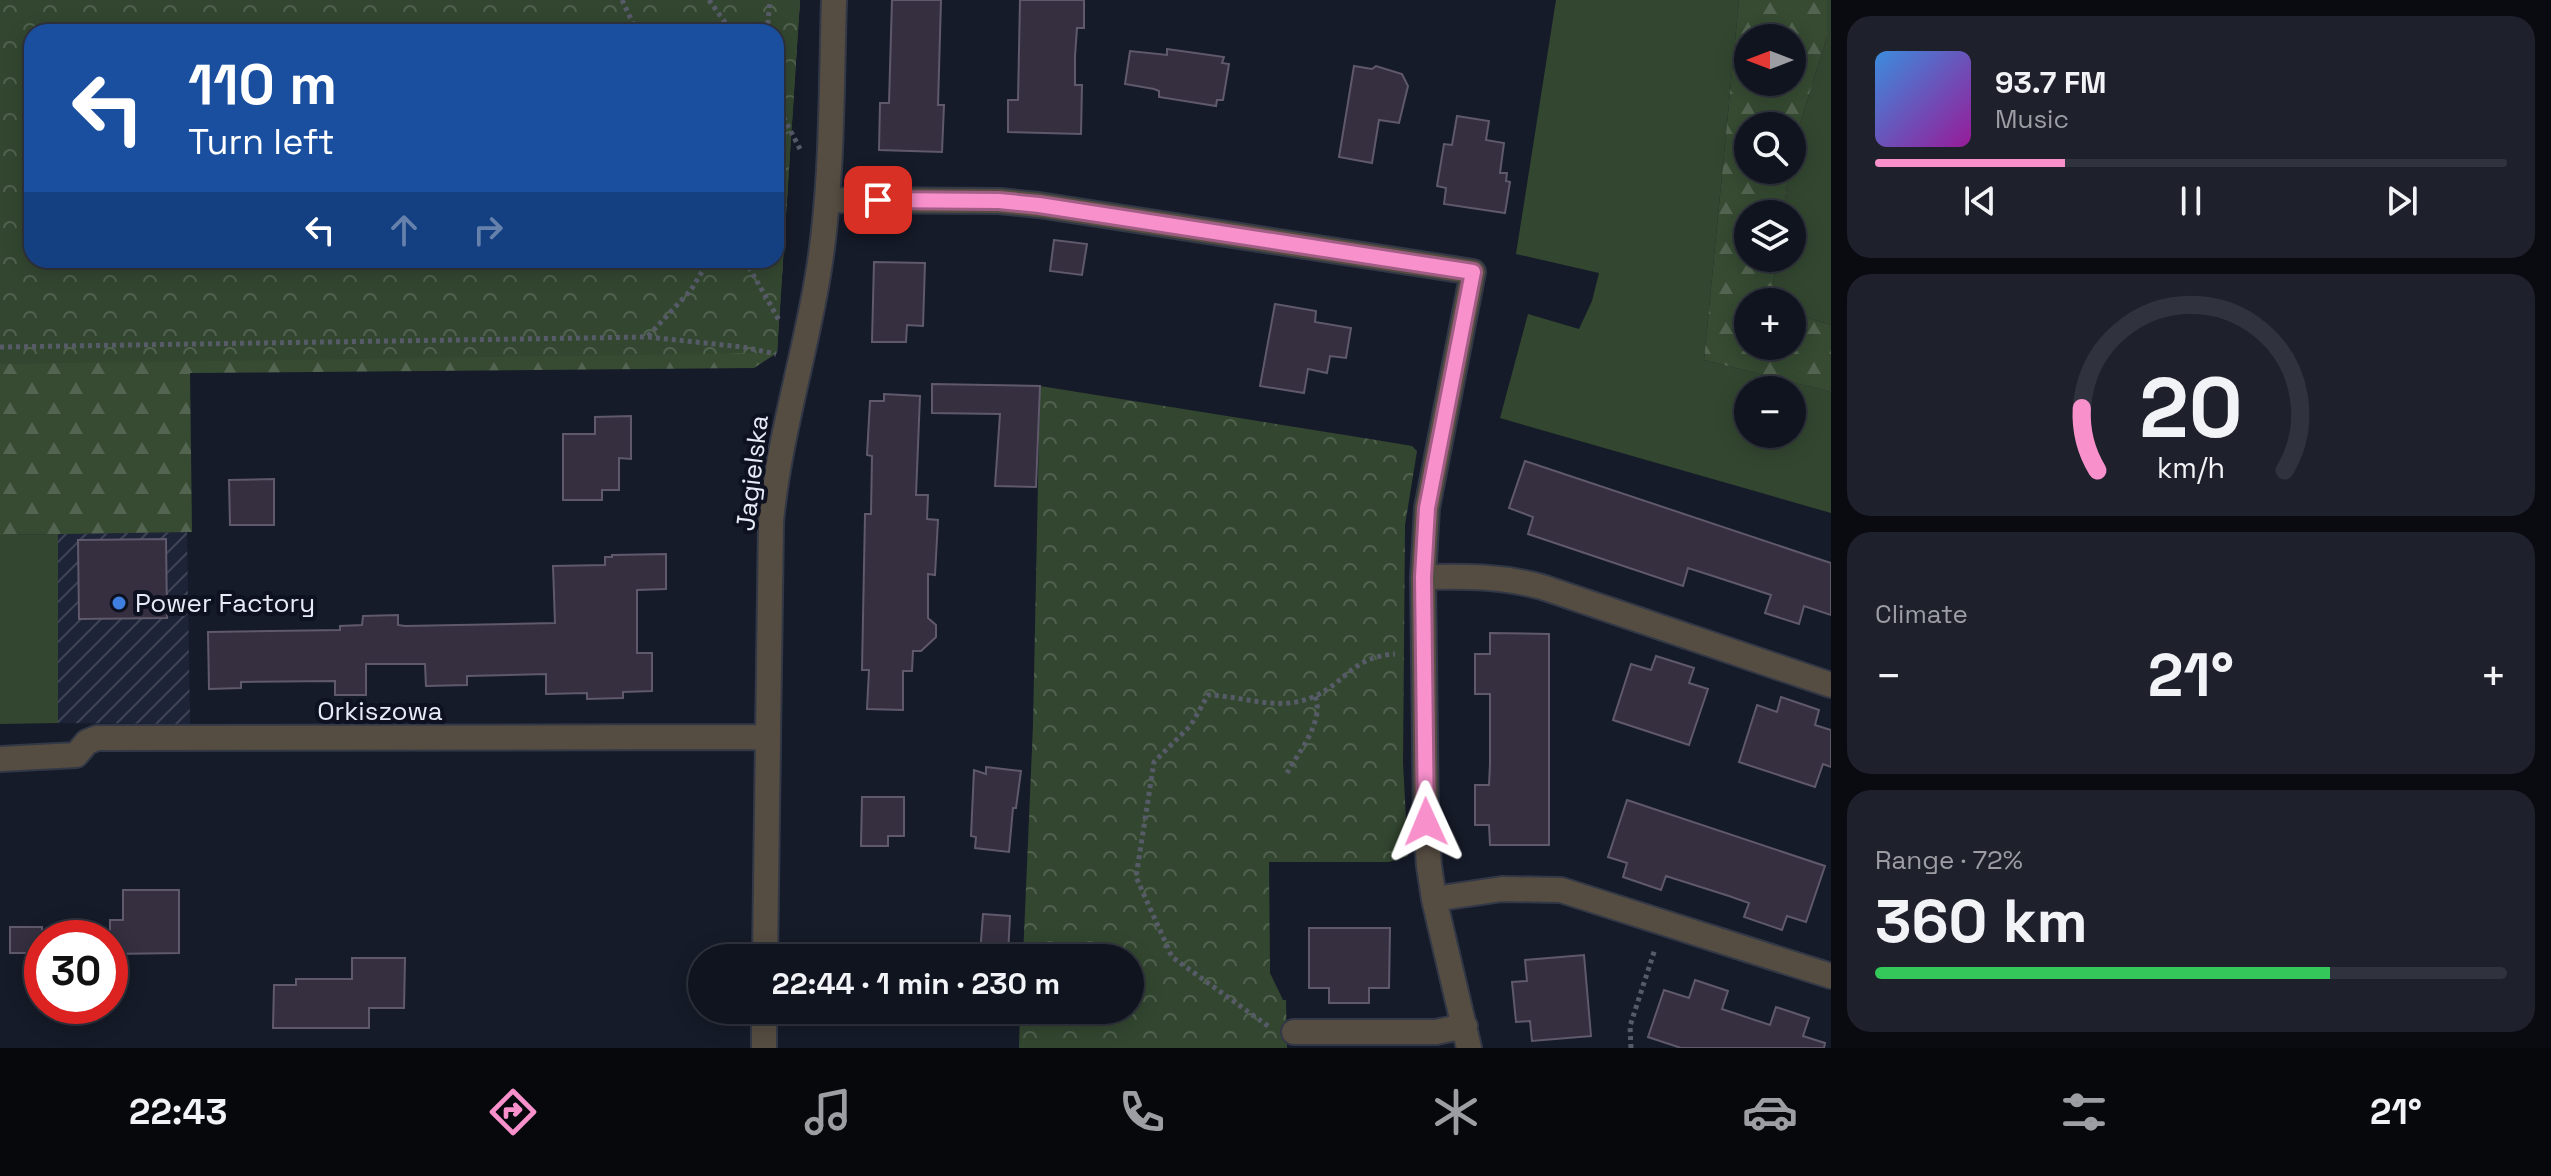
<!DOCTYPE html>
<meta charset="utf-8">
<style>
:root{--surface:#10141f;--page:#1e212c;--text:#f1f3f6;--muted:#9c9ea4;--line:#30333d;--accent:#f890cc}
body{margin:0;font-family:"Space Grotesk",sans-serif;background:var(--page);color:var(--text);height:100vh;display:flex;flex-direction:column;font-size:30px;white-space:nowrap}
*{box-sizing:border-box;margin:0}
p{font-size:26px;color:var(--muted)}
.icon{flex:none;width:44px;height:44px;fill:none;stroke:currentColor;stroke-width:2;stroke-linecap:round;stroke-linejoin:round}
.map{position:relative;flex:1;overflow:hidden}
.drawer{display:flex;flex-direction:column;gap:16px;padding:16px;background:#090b11;width:720px}
.drawer>*{flex:none}
.hud{position:absolute;left:24px;top:24px;width:760px;height:244px;border-radius:24px;box-shadow:0 4px 20px #0003,0 0 0 2px var(--line);background:#1a4fa0;color:#fff;overflow:hidden}
.needle{width:52px;rotate:270deg}
.tools{position:absolute;left:1734px;top:24px;display:grid;gap:16px}
.tools a{display:grid;place-items:center;width:72px;height:72px;border-radius:50%;background:var(--surface);box-shadow:0 4px 20px #0003,0 0 0 2px var(--line);font-size:40px}
.speed{position:absolute;left:24px;top:920px;display:flex;gap:16px;font-size:40px;font-weight:700;text-align:center}
.speed>*{display:grid;place-content:center;width:104px;height:104px;border-radius:50%;background:var(--surface);box-shadow:0 4px 20px #0003,0 0 0 2px var(--line);line-height:1}
.speed .limit{border:12px solid #d22;background:#fff;color:#111}
.pin{position:absolute;display:grid;place-items:center;width:68px;height:68px;color:#fff;margin:-34px;border-radius:16px;box-shadow:0 4px 12px #0006}
.me{position:absolute;width:88px;margin:-44px;rotate:359deg;stroke-linejoin:round;filter:drop-shadow(0 0 6px #0008)}
.turn{display:flex;align-items:center;gap:28px;height:168px;padding:0 32px;font-size:36px}
.turn .icon{width:104px;height:104px;stroke-width:2.5}
.turn b{display:block;font-size:56px;line-height:68px}
.lanes{display:flex;align-items:center;height:76px;padding:0 32px;background:#0003;justify-content:center;gap:40px;direction:ltr}
.lanes .off{opacity:.35}
.big{font-size:60px;font-weight:600;line-height:1.1}
.drawer .tile{flex:1;display:flex;flex-direction:column;justify-content:center;gap:12px;min-width:0;padding:0 28px;border-radius:24px;background:var(--page)}
.drawer .dial{align-items:center;gap:0}
.dial svg{height:208px;overflow:visible;fill:none;stroke:var(--line);stroke-width:7;stroke-linecap:round;text-anchor:middle}
.dial text{fill:var(--text);stroke:none}
.song{display:flex;align-items:center;gap:24px}
.cover{width:96px;height:96px;border-radius:12px;background:linear-gradient(135deg,hsl(210 70% 55%),hsl(300 70% 35%))}
.played{height:8px;border-radius:4px;background:linear-gradient(90deg,var(--accent) 30%,var(--line) 30%)}
.keys{display:flex;justify-content:space-around;direction:ltr}
.heat{display:flex;justify-content:space-between;align-items:center;font-size:44px;direction:ltr}
.charge{height:12px;border-radius:6px;background:linear-gradient(90deg,#34c759 72%,var(--line) 0)}
.trip{position:absolute;left:688px;top:944px;width:456px;height:80px;border-radius:40px;background:var(--surface);box-shadow:0 4px 20px #0003,0 0 0 2px var(--line);font-weight:600;line-height:80px;text-align:center}
.menu{display:flex;height:128px;justify-content:space-around;align-items:center;background:#06080c;color:var(--muted)}
.menu .icon{width:56px;height:56px}
.menu .active{color:var(--accent)}
.menu b{font-size:36px;color:var(--text)}
main{display:flex;flex:1;min-height:0}
.map>svg:first-child{display:block}
.industrial{fill:url(#industrial-furrows)}
.green{fill:#334730;fill-rule:evenodd}
.forest{fill:url(#forest-firs);fill-rule:evenodd}
.park{fill:url(#park-crowns);fill-rule:evenodd}
.building{fill:#352f40;stroke:#5f596b;stroke-width:2}
.lines{fill:none;stroke-linecap:round;stroke-linejoin:round}
.minor-casing{stroke:#333846;stroke-width:28}
.path{stroke:#575b68;stroke-width:5;stroke-dasharray:4 4;stroke-linecap:butt}
.minor{stroke:#564d42;stroke-width:24}
.route-casing{stroke:#a15e85;stroke-width:20}
.route{stroke:#f890cc;stroke-width:14}
.shop-dot{fill:#3f7fe0;stroke:#0d1120;stroke-width:3}
.labels{text-anchor:middle;dominant-baseline:central;stroke-width:8;stroke-linejoin:round;paint-order:stroke}
.street-label{font-size:26px;fill:#e7ebf6;stroke:#0d1120}
.poi-label{font-size:26px;fill:#e7ebf6;stroke:#0d1120;text-anchor:start}
</style>
<main>
<div class="map">
<svg width="1831" height="1048" viewBox="0 0 1831 1048">
<defs>
<pattern id="industrial-furrows" width="10" height="10" patternUnits="userSpaceOnUse" patternTransform="scale(2)"><rect width="10" height="10" fill="#1e2438"/><path d="M-1 1l2-2M0 10L10 0M9 11l2-2" fill="none" stroke="#3f4455"/></pattern>
<pattern id="forest-firs" width="22" height="20" patternUnits="userSpaceOnUse" patternTransform="scale(2)"><rect width="22" height="20" fill="#364b32"/><path d="M5 1l3.5 6h-7zM16 11l3.5 6h-7z" fill="#536550"/></pattern>
<pattern id="park-crowns" width="20" height="18" patternUnits="userSpaceOnUse" patternTransform="scale(2)"><rect width="20" height="18" fill="#334730"/><path d="M2 6a3 3 0 1 1 6 0M12 15a3 3 0 1 1 6 0" fill="none" stroke="#51624f"/></pattern>
</defs>
<rect width="100%" height="100%" fill="#161b29"/>
<path class="industrial" d="M 187,532 L 190,724 L 58,723 L 58,534 Z"/>
<path class="green" d="M 1556,0 L 1739,0 L 1704,360 L 1831,392 L 1831,513 L 1500,418 L 1528,314 L 1579,329 L 1592,301 L 1599,273 L 1516,254 ZM 1748,390 L 1792,390 L 1792,434 L 1748,434 Z
M 1827,0 L 1831,0 L 1831,325 L 1795,314 L 1792,302 L 1786,302 L 1773,283 L 1777,258 L 1792,258 L 1792,214 L 1783,214 L 1789,170 L 1792,170 L 1792,149 L 1827,37 Z
M 58,534 L 58,723 L 0,724 L 0,535 Z"/>
<path class="forest" d="M 0,0 L 800,0 L 777,353 L 754,368 L 190,373 L 192,532 L 0,535 ZM 32,32 L 776,32 L 776,260 L 32,260 Z
M 1739,0 L 1827,0 L 1827,37 L 1792,149 L 1792,126 L 1748,126 L 1748,170 L 1789,170 L 1783,214 L 1748,214 L 1748,258 L 1777,258 L 1773,283 L 1786,302 L 1748,302 L 1748,346 L 1792,346 L 1792,310 L 1795,314 L 1831,325 L 1831,392 L 1704,360 ZM 1748,38 L 1792,38 L 1792,82 L 1748,82 Z"/>
<path class="park" d="M 0,0 L 800,0 L 777,353 L 0,364 ZM 32,32 L 776,32 L 776,260 L 32,260 Z
M 1040,386 L 1376,440 L 1412,446 L 1417,451 L 1405,525 L 1403,764 L 1408,856 L 1389,862 L 1269,862 L 1270,973 L 1283,1000 L 1286,1000 L 1287,1048 L 1019,1048 L 1020,1010 L 1130,1010 L 1130,958 L 1023,958 L 1033,725 Z"/>
<path class="building" d="M 892,0 L 941,0 L 938,105 L 944,105 L 942,152 L 879,150 L 880,103 L 889,103 Z
M 1020,0 L 1084,0 L 1084,28 L 1077,28 L 1075,56 L 1075,85 L 1082,85 L 1081,134 L 1008,132 L 1008,100 L 1018,100 Z
M 1167,49 L 1224,57 L 1222,63 L 1229,64 L 1223,100 L 1217,100 L 1216,106 L 1159,97 L 1159,91 L 1154,89 L 1125,84 L 1130,51 L 1167,55 Z
M 1354,66 L 1372,69 L 1376,66 L 1402,74 L 1408,86 L 1399,123 L 1379,120 L 1372,163 L 1339,157 Z
M 1457,116 L 1489,121 L 1486,140 L 1504,143 L 1500,173 L 1507,173 L 1506,181 L 1510,182 L 1505,213 L 1444,204 L 1446,188 L 1437,186 L 1444,144 L 1452,145 Z
M 1054,240 L 1087,244 L 1082,275 L 1050,271 Z
M 874,262 L 925,263 L 923,326 L 907,325 L 906,342 L 872,342 Z
M 1275,304 L 1316,311 L 1315,322 L 1351,328 L 1346,358 L 1330,356 L 1327,373 L 1308,369 L 1304,393 L 1260,386 Z
M 932,384 L 1040,386 L 1036,487 L 995,486 L 1000,414 L 932,413 Z
M 884,394 L 920,396 L 916,495 L 928,495 L 927,519 L 938,520 L 935,575 L 928,574 L 928,618 L 936,625 L 936,637 L 921,651 L 913,651 L 912,671 L 903,671 L 903,710 L 867,709 L 869,670 L 862,670 L 865,514 L 871,514 L 872,456 L 867,455 L 870,401 L 884,401 Z
M 631,416 L 631,459 L 619,458 L 619,490 L 602,490 L 602,500 L 563,500 L 563,434 L 595,434 L 595,417 Z
M 1525,461 L 1831,563 L 1831,615 L 1804,606 L 1799,624 L 1765,613 L 1771,595 L 1713,576 L 1688,568 L 1683,586 L 1528,534 L 1533,517 L 1509,508 Z
M 274,479 L 274,525 L 230,525 L 229,480 Z
M 166,539 L 167,618 L 79,619 L 78,540 Z
M 666,554 L 666,589 L 637,590 L 637,653 L 652,653 L 652,691 L 623,692 L 623,698 L 587,699 L 587,693 L 546,694 L 546,674 L 467,676 L 467,685 L 426,686 L 425,664 L 366,664 L 366,695 L 335,695 L 335,681 L 241,682 L 241,688 L 209,689 L 208,632 L 340,630 L 340,626 L 362,625 L 363,616 L 398,615 L 398,625 L 405,626 L 555,623 L 553,566 L 605,565 L 605,557 L 612,557 L 612,555 Z
M 1490,633 L 1549,634 L 1549,845 L 1490,845 L 1489,825 L 1475,825 L 1475,785 L 1489,785 L 1490,764 L 1490,694 L 1475,694 L 1475,654 L 1490,654 Z
M 1656,656 L 1694,668 L 1689,683 L 1708,689 L 1689,745 L 1613,720 L 1631,664 L 1651,670 Z
M 1781,697 L 1819,710 L 1815,725 L 1831,730 L 1831,767 L 1823,764 L 1815,787 L 1739,762 L 1757,705 L 1777,712 Z
M 986,767 L 1021,771 L 1016,808 L 1013,808 L 1009,852 L 975,848 L 976,837 L 971,836 L 974,770 L 986,774 Z
M 862,797 L 904,797 L 904,836 L 888,836 L 888,846 L 861,846 Z
M 1627,800 L 1825,866 L 1806,922 L 1787,916 L 1782,930 L 1744,917 L 1749,903 L 1729,896 L 1666,876 L 1661,890 L 1623,877 L 1627,863 L 1608,857 Z
M 123,890 L 179,890 L 179,953 L 110,954 L 110,920 L 123,920 Z
M 983,914 L 1010,916 L 1008,955 L 980,954 Z
M 10,927 L 42,927 L 42,953 L 10,953 Z
M 1309,928 L 1390,928 L 1389,988 L 1369,988 L 1369,1003 L 1329,1003 L 1329,988 L 1309,988 Z
M 1584,955 L 1591,1036 L 1532,1041 L 1530,1021 L 1516,1022 L 1512,982 L 1527,981 L 1525,960 Z
M 352,958 L 405,958 L 404,1008 L 369,1008 L 369,1028 L 273,1028 L 274,985 L 296,985 L 296,979 L 352,979 Z
M 1695,980 L 1728,991 L 1722,1009 L 1770,1025 L 1776,1007 L 1809,1018 L 1803,1036 L 1825,1043 L 1824,1048 L 1681,1048 L 1648,1037 L 1664,990 L 1689,998 Z"/>
<g class="lines">
<g class="minor-casing">
<path id="minor" d="M 827,200 L 999,201 L 1039,205 L 1473,272 L 1427,508 L 1423,577 L 1426,822 L 1429,866 L 1434,899 L 1469,1048
M 1423,577 C 1464,576 1502,576 1542,587 L 1831,685
M 0,759 L 76,755 L 87,742 L 97,738 L 767,737
M 1434,899 L 1502,889 L 1561,890 L 1831,976
M 765,958 L 771,521 C 779,439 803,362 817,281 C 833,189 831,93 834,0
M 1294,1032 L 1436,1032 L 1465,1026
M 764,1048 L 764,1010"/>
</g>
<path class="path" d="M 622,0 L 637,32
M 709,0 L 732,32
M 767,32 L 770,0
M 776,103 L 800,149
M 745,260 L 780,322
M 648,336 L 691,290 L 709,260
M 0,347 L 648,337 L 743,347 L 776,354
M 1287,773 C 1299,752 1325,720 1315,696
M 1268,1026 L 1172,957 L 1136,877 L 1154,762 L 1191,725 L 1208,695 C 1244,696 1278,712 1313,697 C 1346,683 1351,657 1395,654
M 1631,1048 L 1630,1026 L 1655,949"/>
<use href="#minor" class="minor"/>
</g>
<g class="lines">
<g class="route-casing">
<path id="route" d="M 878,200 L 999,201 L 1039,205 L 1473,272 L 1427,508 L 1423,577 L 1426,822"/>
</g>
<use href="#route" class="route"/>
</g>
<circle class="shop-dot" cx="119" cy="603" r="8"/>
<g class="labels">
<g class="street-label">
<text transform="translate(752 473) rotate(-83)">Jagielska</text>
<text x="380" y="711">Orkiszowa</text>
</g>
<g class="poi-label">
<text x="135" y="603">Power Factory</text>
</g>
</g>
</svg>
<div class="tools">
<a><svg class="needle" viewBox="-14 -14 28 28"><path d="M0-13l5 13h-10z" fill="#e53935"/><path d="M0 13l5-13h-10z" fill="#9c9ea4"/></svg></a>
<a><svg class="icon" aria-label="search" viewBox="0 0 24 24"><circle cx="10" cy="10" r="6"/><path d="M15 15l6 6"/></svg></a>
<a><svg class="icon" aria-label="layers" viewBox="0 0 24 24"><path d="M12 4l9 5-9 5-9-5zM3 14l9 5 9-5"/></svg></a>
<a>+</a>
<a>−</a>
</div>
<div class="speed"><div class="limit">30</div></div>
<div class="pin" style="left:878px;top:200px;background:#d93025"><svg class="icon" aria-label="arrive" viewBox="0 0 24 24"><path d="M6 21V4h12l-3 4 3 4H6"/></svg></div>
<svg class="me" style="left:1426px;top:822px" viewBox="-20 -20 40 40"><path d="M0-17L14 15 0 8-14 15z" fill="#f890cc" stroke="#fff" stroke-width="4"/></svg>
<div class="trip">22:44 · 1 min · 230 m</div>
<div class="hud">
<div class="turn"><svg class="icon" aria-label="left" viewBox="0 0 24 24"><path d="M17 20v-9H6M10 6l-5 5 5 5"/></svg><div><b>110 m</b>Turn left</div></div>
<div class="lanes"><svg class="icon" aria-label="left" viewBox="0 0 24 24"><path d="M17 20v-9H6M10 6l-5 5 5 5"/></svg><svg class="icon off" aria-label="ahead" viewBox="0 0 24 24"><path d="M12 20V5M6 11l6-6 6 6"/></svg><svg class="icon off" aria-label="right" viewBox="0 0 24 24"><path d="M7 20v-9h11M14 6l5 5-5 5"/></svg></div>
</div>
</div>
<section class="drawer">
<div class="tile">
<div class="song"><i class="cover"></i><div><b>93.7 FM</b><p>Music</p></div></div>
<div class="played"></div>
<div class="keys"><svg class="icon" aria-label="previous" viewBox="0 0 24 24"><path d="M18 5L8 12l10 7zM5 5v14"/></svg><svg class="icon" aria-label="pause" viewBox="0 0 24 24"><path d="M8 5v14M16 5v14"/></svg><svg class="icon" aria-label="next" viewBox="0 0 24 24"><path d="M6 5l10 7-10 7zM19 5v14"/></svg></div>
</div>
<div class="tile dial"><svg viewBox="0 0 100 80">
<path d="M14 69A42 42 0 1 1 86 69"/>
<path d="M14 69A42 42 0 0 1 8 45" stroke="#f890cc"/>
<text x="50" y="56" font-size="32" font-weight="700">20</text>
<text x="50" y="72" font-size="11">km/h</text>
</svg></div>
<div class="tile"><p>Climate</p>
<div class="heat"><a>−</a><b class="big">21°</b><a>+</a></div>
</div>
<div class="tile"><p>Range · 72%</p><b class="big">360 km</b><div class="charge"></div></div>
</section>
</main>
<nav class="menu">
<b>22:43</b>
<svg class="icon active" aria-label="directions" viewBox="0 0 24 24"><path d="M12 3l9 9-9 9-9-9zM9 14v-3h6M13 9l2 2-2 2"/></svg>
<svg class="icon" aria-label="music" viewBox="0 0 24 24"><path d="M9 18V5l10-2v13"/><circle cx="6" cy="18" r="3"/><circle cx="16" cy="16" r="3"/></svg>
<svg class="icon" aria-label="phone" viewBox="0 0 24 24"><path d="M5 4h4l2 5-3 2q2 4 5 5l2-3 5 2v4C11 20 4 13 5 4z"/></svg>
<svg class="icon" aria-label="climate" viewBox="0 0 24 24"><path d="M12 3v18M4 7l16 10M4 17L20 7"/></svg>
<svg class="icon" aria-label="car" viewBox="0 0 24 24"><path d="M5 17H2v-5l4-1 3-4h7l3 4 3 1v5h-3M9 17h6M6 11h13"/><circle cx="7" cy="17" r="2"/><circle cx="17" cy="17" r="2"/></svg>
<svg class="icon" aria-label="filters" viewBox="0 0 24 24"><path d="M4 7h16M4 17h16"/><circle cx="9" cy="7" r="2"/><circle cx="15" cy="17" r="2"/></svg>
<b>21°</b>
</nav>
